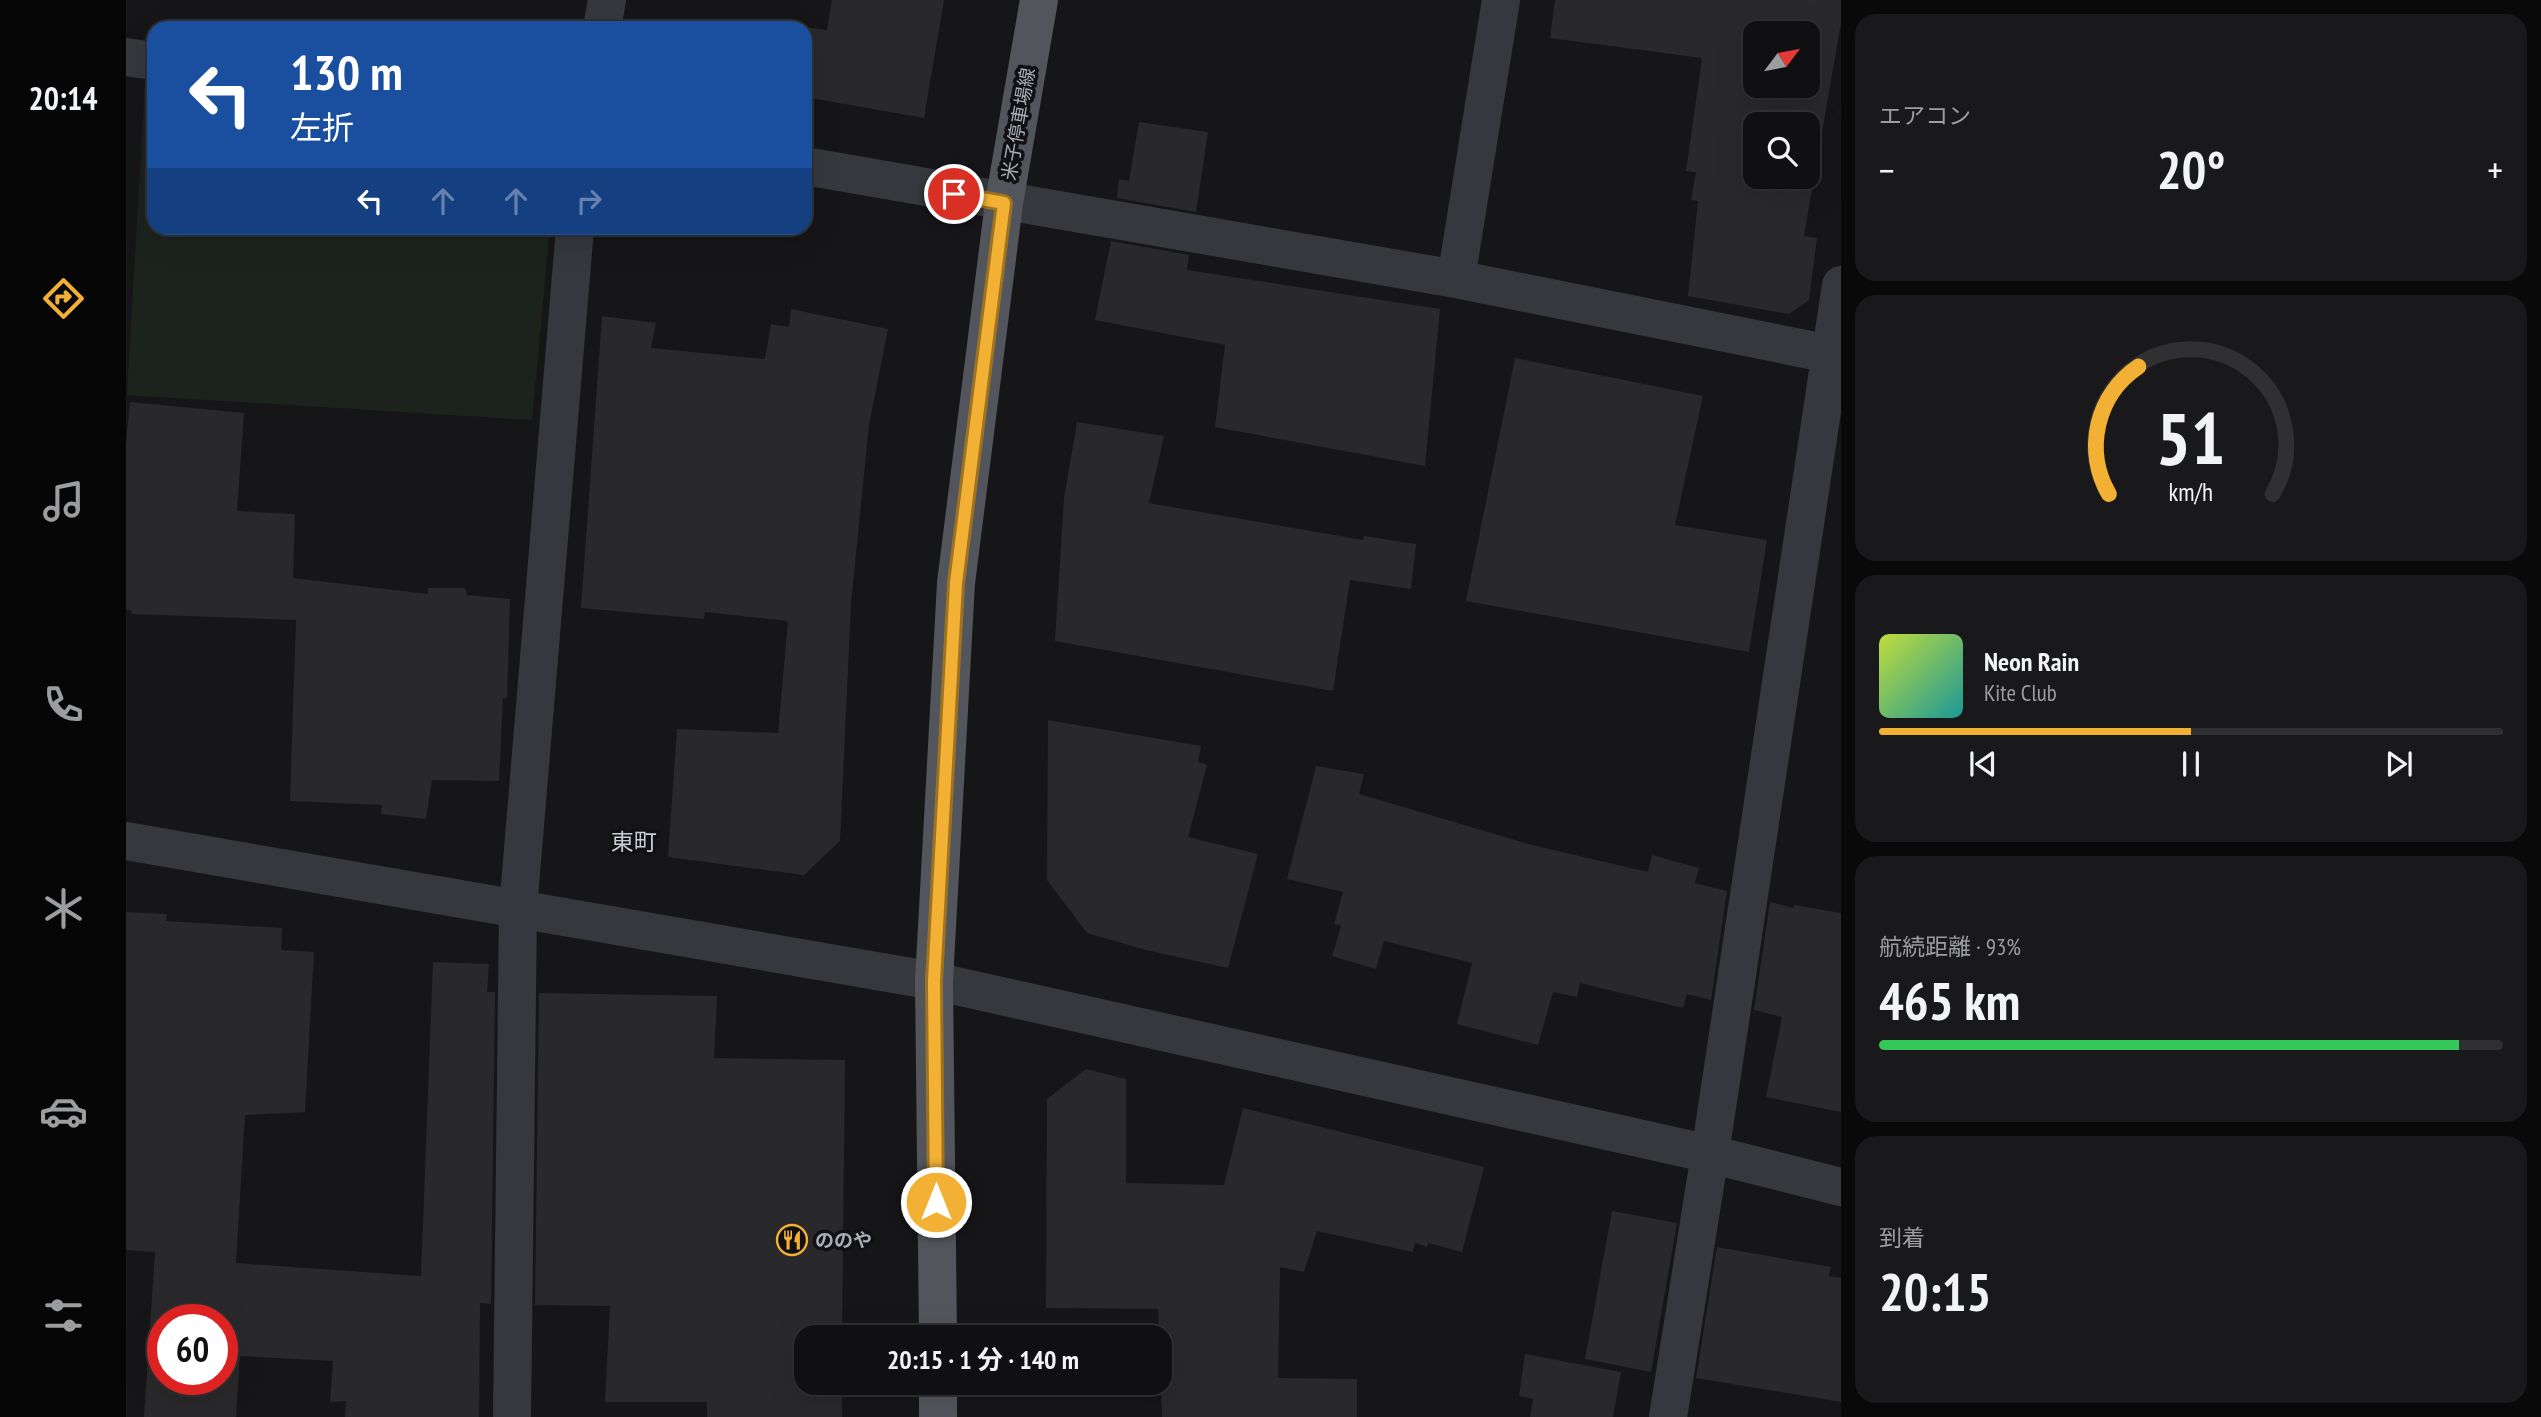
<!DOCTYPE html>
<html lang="ja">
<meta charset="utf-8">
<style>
:root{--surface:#101012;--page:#19191b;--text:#f1f3f6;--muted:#9c9d9f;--line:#303032;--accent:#f2b134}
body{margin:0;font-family:"PT Sans Narrow","Noto Sans JP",sans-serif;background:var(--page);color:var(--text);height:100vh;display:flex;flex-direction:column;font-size:26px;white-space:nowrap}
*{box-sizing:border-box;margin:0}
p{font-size:23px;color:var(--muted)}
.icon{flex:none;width:38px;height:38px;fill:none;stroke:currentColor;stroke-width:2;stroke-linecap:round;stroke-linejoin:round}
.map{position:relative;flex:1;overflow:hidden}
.drawer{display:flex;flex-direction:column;gap:14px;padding:14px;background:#09090a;width:700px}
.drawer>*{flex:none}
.guide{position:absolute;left:21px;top:21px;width:665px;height:214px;border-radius:21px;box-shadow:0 7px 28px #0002,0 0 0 2px var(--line);background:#1a4fa0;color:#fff;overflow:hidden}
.needle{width:46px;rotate:58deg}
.tools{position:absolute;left:1617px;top:21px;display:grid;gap:14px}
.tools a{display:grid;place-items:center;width:77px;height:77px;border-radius:14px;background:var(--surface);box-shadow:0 7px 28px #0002,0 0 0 2px var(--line);font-size:35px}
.speed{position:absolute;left:21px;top:1304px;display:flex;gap:14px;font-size:35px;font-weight:700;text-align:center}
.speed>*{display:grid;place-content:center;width:91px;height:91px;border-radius:50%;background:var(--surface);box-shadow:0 7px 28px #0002,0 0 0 2px var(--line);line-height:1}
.speed .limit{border:10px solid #d22;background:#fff;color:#111}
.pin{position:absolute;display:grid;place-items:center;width:60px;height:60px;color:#fff;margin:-30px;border:4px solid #fff;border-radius:50%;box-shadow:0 2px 7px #0007}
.me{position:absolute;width:77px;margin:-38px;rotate:0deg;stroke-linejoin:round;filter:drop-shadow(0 0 5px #0008)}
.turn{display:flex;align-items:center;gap:24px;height:147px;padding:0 28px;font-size:32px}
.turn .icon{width:91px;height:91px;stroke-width:2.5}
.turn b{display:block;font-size:49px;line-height:60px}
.lanes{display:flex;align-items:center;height:66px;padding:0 28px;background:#0003;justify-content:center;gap:35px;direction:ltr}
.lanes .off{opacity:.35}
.big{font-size:52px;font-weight:700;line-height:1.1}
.drawer .card{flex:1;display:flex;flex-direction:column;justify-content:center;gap:10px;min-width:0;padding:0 24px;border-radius:21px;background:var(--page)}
.drawer .dial{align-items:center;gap:0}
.dial svg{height:182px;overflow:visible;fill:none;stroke:var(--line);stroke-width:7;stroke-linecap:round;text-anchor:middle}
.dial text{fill:var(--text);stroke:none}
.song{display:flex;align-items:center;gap:21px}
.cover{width:84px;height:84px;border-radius:10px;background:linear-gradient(135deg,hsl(70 70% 55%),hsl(180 70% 35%))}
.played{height:7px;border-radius:4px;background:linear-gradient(90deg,var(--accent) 50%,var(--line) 50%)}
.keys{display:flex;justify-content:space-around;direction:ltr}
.heat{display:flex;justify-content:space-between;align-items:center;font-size:38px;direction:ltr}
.charge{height:10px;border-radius:5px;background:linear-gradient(90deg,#34c759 93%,var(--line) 0)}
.trip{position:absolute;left:668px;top:1325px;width:378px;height:70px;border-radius:21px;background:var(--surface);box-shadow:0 7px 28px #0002,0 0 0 2px var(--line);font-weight:700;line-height:70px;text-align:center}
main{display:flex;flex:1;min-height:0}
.dock{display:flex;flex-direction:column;width:126px;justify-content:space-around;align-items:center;background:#060607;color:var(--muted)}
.dock .icon{width:49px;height:49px}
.dock .active{color:var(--accent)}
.dock b{font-size:32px;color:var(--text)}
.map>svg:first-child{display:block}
.green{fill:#1c231d}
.building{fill:#29292c;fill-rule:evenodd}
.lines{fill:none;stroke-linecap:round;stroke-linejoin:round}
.minor{stroke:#37383d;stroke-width:38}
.tertiary{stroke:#37383d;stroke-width:38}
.primary{stroke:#53555c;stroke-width:38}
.route-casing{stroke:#9d7322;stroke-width:18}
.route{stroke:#f2b134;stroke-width:12}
.labels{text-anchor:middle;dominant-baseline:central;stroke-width:7;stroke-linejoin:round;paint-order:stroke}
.street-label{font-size:19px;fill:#a8adb8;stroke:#111113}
.poi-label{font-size:19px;font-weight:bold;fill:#a8adb8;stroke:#111113;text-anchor:start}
.quarter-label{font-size:23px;fill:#c9ccd4;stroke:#111113}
</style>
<main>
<nav class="dock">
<b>20:14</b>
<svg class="icon active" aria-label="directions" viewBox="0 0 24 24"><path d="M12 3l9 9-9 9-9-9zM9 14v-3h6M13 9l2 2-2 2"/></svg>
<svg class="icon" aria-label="music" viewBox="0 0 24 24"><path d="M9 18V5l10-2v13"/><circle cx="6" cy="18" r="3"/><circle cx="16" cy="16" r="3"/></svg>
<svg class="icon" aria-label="phone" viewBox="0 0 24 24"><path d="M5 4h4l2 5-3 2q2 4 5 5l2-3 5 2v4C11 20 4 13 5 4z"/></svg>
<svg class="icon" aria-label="climate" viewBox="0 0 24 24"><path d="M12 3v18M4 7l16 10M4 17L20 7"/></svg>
<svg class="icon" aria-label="car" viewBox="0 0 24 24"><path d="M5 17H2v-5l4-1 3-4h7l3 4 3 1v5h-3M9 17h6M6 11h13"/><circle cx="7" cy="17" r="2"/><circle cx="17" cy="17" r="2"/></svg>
<svg class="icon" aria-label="filters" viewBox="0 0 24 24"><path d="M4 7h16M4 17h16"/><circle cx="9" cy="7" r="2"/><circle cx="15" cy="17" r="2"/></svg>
</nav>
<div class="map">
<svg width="1715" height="1417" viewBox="0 0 1715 1417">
<rect width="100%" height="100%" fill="#161618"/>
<path class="green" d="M 19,83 L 28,85 L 28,228 L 424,228 L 406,420 L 1,395 Z"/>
<path class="building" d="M 706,0 L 818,0 L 798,118 L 679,97 L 679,27 L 701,30 Z
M 1429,0 L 1715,0 L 1715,23 L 1678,236 L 1691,238 L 1683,300 L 1663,314 L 1562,296 L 1572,201 L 1565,200 L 1570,172 L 1560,171 L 1576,58 L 1424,38 ZM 1629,33 L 1682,33 L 1682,86 L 1629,86 ZM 1629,124 L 1682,124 L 1682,177 L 1629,177 Z
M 1013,122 L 1082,132 L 1070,212 L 991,198 L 993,179 L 1003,181 Z
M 985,241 L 1063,255 L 1061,270 L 1314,309 L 1299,466 L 1089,427 L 1099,345 L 969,320 Z
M 665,309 L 762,329 L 743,425 L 725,603 L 714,841 L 678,875 L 542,857 L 551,729 L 652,733 L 662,621 L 579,612 L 578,619 L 455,608 L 476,316 L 530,323 L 525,348 L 639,359 L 645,324 L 663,327 Z
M 1389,358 L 1577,396 L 1549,525 L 1641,540 L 1623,652 L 1340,601 Z
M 4,402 L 118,413 L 111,511 L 169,514 L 167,578 L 302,594 L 302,588 L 339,588 L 341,595 L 384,599 L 381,698 L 377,698 L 373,781 L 306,780 L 300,819 L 255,814 L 256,805 L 164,801 L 170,620 L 6,614 L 5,610 L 0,610 L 0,444 Z
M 951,422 L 1038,436 L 1023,503 L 1237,540 L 1238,536 L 1290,544 L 1285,589 L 1224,580 L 1207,691 L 929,641 L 938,498 Z
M 922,720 L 1075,746 L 1072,762 L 1081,765 L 1062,837 L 1132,854 L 1102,968 L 1020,950 L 961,933 L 921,880 Z
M 1190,766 L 1238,774 L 1233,794 L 1406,845 L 1522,872 L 1526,855 L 1573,868 L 1569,883 L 1601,891 L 1585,1000 L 1561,994 L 1557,1008 L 1454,983 L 1451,997 L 1427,992 L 1412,1045 L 1331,1024 L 1346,963 L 1258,941 L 1250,969 L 1206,956 L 1215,926 L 1208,924 L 1217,892 L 1161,879 Z
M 1644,902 L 1667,908 L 1668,905 L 1715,913 L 1715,1112 L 1640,1097 L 1656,1017 L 1628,1010 Z
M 0,912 L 41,914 L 40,921 L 156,928 L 155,950 L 188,952 L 179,1112 L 119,1115 L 110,1263 L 295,1276 L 307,962 L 363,964 L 361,992 L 369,992 L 365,1304 L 354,1303 L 353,1417 L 219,1417 L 220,1401 L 204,1402 L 207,1361 L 114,1356 L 110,1417 L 18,1417 L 29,1252 L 0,1250 ZM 37,1320 L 96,1320 L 96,1379 L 37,1379 Z
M 413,993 L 591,996 L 588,1058 L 719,1060 L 716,1337 L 681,1337 L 681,1382 L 716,1382 L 716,1417 L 581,1417 L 581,1402 L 479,1402 L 484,1306 L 409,1305 Z
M 960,1069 L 1000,1079 L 1000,1183 L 1098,1185 L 1117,1108 L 1358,1167 L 1336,1252 L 1302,1243 L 1301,1247 L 1289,1243 L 1287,1252 L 1191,1231 L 1178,1272 L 1154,1267 L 1152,1378 L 1231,1379 L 1231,1417 L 1036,1417 L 1032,1309 L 920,1308 L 921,1099 Z
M 1486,1211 L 1551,1223 L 1525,1372 L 1459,1359 Z
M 1591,1247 L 1705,1267 L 1703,1276 L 1715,1278 L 1715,1402 L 1570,1378 Z
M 1399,1354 L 1495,1372 L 1487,1417 L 1404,1417 L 1407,1399 L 1393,1396 Z"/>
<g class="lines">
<path class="minor" d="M 476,28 L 481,0
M 0,57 L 28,61
M 679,166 L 1330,279 L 1704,354
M 1330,279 L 1375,0
M 386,1417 L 392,909 L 449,228
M 1542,1417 L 1584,1154"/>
<path class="tertiary" d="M 0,841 L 808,981 L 1584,1154 L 1715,1187
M 1584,1154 L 1715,285"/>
<path class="primary" d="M 812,1337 L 808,981 L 830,583 L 878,203 L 913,0
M 812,1417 L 812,1382"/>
</g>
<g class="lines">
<g class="route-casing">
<path id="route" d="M 810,1202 L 808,981 L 830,583 L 878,203 L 828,194"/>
</g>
<use href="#route" class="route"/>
</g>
<defs>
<g id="restaurant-ring" transform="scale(1.575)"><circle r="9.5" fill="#111113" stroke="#f2b134" stroke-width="1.5"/><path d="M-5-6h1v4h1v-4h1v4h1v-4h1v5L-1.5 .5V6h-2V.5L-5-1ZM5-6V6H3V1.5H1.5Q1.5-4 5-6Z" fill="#f2b134"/></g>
</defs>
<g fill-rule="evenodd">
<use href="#restaurant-ring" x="666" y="1240"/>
</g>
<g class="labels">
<g class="street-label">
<text transform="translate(892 124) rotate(-80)">米子停車場線</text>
</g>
<g class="poi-label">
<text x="689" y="1240">ののや</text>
</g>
<g class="quarter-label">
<text x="508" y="841">東町</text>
</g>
</g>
</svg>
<div class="tools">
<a><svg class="needle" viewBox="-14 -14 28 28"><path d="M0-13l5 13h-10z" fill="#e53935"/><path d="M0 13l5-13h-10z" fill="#9c9d9f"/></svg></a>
<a><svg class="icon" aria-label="search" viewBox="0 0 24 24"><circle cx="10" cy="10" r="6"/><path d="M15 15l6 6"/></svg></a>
</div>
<div class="speed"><div class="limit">60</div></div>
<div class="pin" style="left:828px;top:194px;background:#d93025"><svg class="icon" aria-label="arrive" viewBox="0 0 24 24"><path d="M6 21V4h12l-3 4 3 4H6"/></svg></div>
<svg class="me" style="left:810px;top:1202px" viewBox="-20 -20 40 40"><circle r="17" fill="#f2b134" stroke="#fff" stroke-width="3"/><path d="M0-11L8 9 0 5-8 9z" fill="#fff"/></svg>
<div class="trip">20:15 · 1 分 · 140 m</div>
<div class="guide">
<div class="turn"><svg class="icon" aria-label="left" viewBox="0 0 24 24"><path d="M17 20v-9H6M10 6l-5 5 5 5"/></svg><div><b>130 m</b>左折</div></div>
<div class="lanes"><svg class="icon" aria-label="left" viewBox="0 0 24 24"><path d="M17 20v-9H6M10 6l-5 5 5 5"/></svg><svg class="icon off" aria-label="ahead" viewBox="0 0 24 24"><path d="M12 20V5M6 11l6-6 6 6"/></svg><svg class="icon off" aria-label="ahead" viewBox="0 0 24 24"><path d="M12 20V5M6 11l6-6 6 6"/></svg><svg class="icon off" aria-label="right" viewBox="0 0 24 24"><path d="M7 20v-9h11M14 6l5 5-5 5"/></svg></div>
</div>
</div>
<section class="drawer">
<div class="card"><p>エアコン</p>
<div class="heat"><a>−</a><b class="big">20°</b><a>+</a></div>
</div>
<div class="card dial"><svg viewBox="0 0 100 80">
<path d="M14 69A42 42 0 1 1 86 69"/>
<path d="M14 69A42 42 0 0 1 27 13" stroke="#f2b134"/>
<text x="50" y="56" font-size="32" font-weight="700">51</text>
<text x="50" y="72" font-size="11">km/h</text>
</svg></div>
<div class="card">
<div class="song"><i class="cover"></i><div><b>Neon Rain</b><p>Kite Club</p></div></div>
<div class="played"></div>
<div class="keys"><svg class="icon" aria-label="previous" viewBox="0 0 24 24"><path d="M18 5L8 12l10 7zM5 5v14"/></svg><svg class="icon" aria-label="pause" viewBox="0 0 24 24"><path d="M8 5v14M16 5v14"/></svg><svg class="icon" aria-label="next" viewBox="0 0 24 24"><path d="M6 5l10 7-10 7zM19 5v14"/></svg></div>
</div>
<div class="card"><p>航続距離 · 93%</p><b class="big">465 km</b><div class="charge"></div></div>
<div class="card"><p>到着</p><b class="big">20:15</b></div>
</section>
</main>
